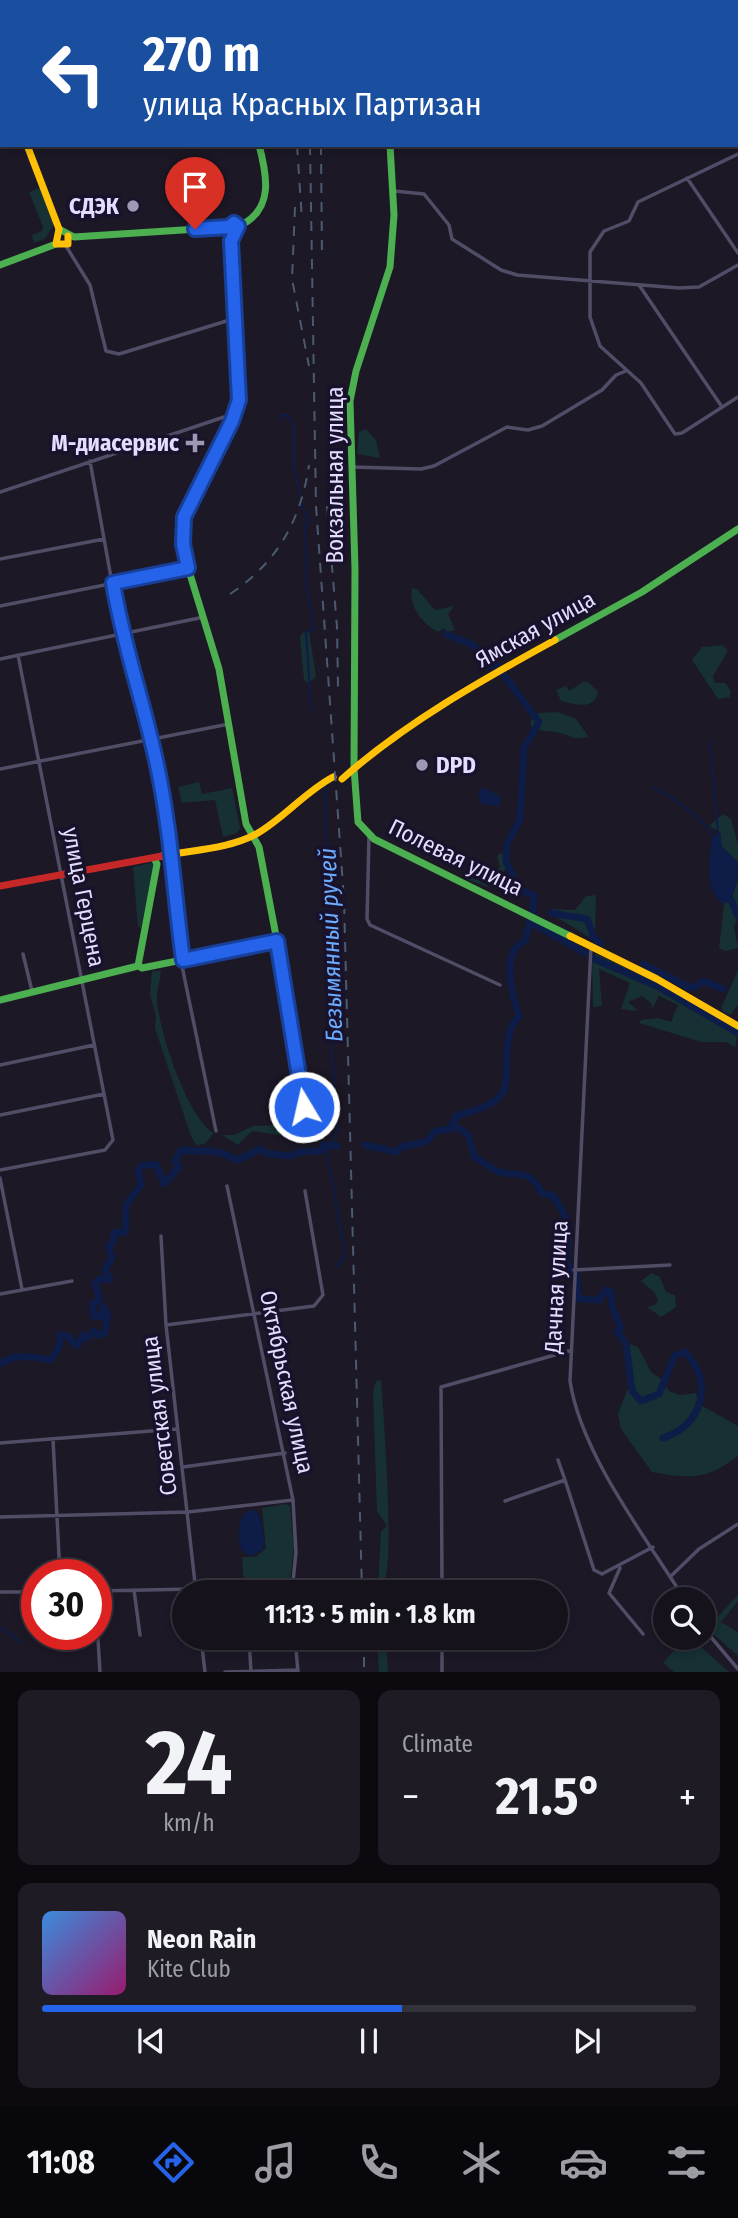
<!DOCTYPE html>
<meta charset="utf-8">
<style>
:root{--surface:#15121c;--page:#1e1b25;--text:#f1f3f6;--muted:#9d9ea3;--line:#34323b;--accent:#2563eb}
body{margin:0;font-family:"Fira Sans Condensed",sans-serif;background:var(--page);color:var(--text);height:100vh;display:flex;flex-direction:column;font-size:26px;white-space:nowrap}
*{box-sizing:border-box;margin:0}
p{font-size:23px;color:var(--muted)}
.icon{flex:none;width:38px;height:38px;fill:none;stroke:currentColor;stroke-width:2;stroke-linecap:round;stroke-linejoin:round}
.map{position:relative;height:1672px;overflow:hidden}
.panel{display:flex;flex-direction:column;gap:18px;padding:18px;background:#0c0a0f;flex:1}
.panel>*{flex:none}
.top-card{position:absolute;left:0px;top:0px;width:738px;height:147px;box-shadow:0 4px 10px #0003,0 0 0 2px var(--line);background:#1a4fa0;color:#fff;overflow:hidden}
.controls{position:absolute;left:653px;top:1587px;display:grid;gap:14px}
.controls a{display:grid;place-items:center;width:63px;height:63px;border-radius:50%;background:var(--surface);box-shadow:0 4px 10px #0003,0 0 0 2px var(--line);font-size:35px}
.speed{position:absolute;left:21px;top:1559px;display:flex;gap:14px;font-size:35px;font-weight:700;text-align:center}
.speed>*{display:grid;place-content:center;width:91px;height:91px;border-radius:50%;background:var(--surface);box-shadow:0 4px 10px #0003,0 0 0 2px var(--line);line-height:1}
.speed .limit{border:10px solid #d22;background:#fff;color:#111}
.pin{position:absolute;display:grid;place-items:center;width:60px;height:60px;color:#fff;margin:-72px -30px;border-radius:50% 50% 50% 0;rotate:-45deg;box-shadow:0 0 7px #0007}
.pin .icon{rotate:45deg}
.me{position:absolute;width:77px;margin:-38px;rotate:351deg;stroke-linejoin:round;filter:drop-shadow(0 0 5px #0008)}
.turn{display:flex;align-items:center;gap:24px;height:147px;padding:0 28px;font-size:32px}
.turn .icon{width:91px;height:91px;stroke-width:2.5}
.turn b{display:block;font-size:49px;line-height:60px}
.big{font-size:52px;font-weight:700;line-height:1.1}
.panel .tile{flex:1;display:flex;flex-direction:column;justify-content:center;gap:10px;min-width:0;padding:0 24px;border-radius:14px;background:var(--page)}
.panel .dial{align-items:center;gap:0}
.dial b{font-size:91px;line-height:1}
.song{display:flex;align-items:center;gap:21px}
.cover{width:84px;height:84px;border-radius:10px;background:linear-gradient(135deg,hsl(210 70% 55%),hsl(320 70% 35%))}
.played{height:7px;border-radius:4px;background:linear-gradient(90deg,var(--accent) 55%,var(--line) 55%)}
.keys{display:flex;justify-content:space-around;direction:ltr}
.heat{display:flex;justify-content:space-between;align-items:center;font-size:38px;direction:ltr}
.panel .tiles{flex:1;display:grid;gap:18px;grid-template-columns:1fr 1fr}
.tile:last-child{grid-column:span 2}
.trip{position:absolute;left:172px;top:1580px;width:396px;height:70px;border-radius:35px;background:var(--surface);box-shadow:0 4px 10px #0003,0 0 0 2px var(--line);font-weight:700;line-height:70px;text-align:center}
.tabs{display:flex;height:112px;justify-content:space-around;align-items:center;background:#08070b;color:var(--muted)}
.tabs .icon{width:49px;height:49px}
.tabs .on{color:var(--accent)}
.tabs b{font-size:32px;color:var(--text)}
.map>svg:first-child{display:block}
.green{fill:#163034}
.water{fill:#0d1d48}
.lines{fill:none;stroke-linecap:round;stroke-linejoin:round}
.stream{stroke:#0d1d48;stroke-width:2}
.river{stroke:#0d1d48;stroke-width:7}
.street{stroke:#514d66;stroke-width:3.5}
.fast{stroke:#4caf50;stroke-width:7}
.slow{stroke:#ffc107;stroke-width:7}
.jam{stroke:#c62828;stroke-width:7}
.rail{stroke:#4a5b70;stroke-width:2;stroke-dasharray:10 9;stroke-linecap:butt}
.route-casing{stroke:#184099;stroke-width:18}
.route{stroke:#2563eb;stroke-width:12}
.poi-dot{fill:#9e98b3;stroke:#19122c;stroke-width:2.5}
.labels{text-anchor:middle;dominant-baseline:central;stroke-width:7;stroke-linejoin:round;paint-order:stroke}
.poi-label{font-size:23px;font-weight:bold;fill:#e4ddff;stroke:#19122c;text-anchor:end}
.street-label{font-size:23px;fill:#e4ddff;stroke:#19122c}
.water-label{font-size:24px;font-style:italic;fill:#6cacfe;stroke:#19122c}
</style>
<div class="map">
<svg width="738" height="1672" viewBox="0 0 738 1672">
<rect width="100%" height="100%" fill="#1c1826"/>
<path class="green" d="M 40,188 L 54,224 L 45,239 L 34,243 L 32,235 L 42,231 L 43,227 L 29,192 Z
M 366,429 L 376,440 L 380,458 L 357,454 L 359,432 Z
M 412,588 L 417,589 L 435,610 L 454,606 L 448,614 L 455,630 L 446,632 L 444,628 L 438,632 C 423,624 408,606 412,588 Z
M 309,631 L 316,677 L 308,683 L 304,680 L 300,637 L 302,633 Z
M 723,645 L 728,651 L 713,676 L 715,683 L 725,683 L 731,691 L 730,697 L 718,699 L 692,660 L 702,647 Z
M 583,682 L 588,682 L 598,692 C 594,711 575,704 561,701 L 556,690 L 566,686 L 569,691 Z
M 558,712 L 576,719 L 589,737 C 569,740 576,737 560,733 C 549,730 542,733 531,726 L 531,720 L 539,713 Z
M 199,782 L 202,794 L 232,788 L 240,828 L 237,833 L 223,837 L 215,800 L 182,803 L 178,787 Z
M 723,814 L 731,819 L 738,844 L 738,862 L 722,847 L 720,832 L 709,826 Z
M 500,853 L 509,857 L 505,871 L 488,880 L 488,887 L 468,880 L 470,875 L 486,878 L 500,867 L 497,857 Z
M 154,862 L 141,928 L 138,927 L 133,867 Z
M 738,880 L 738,919 L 734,926 L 738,948 L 725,951 L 719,948 L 724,904 L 731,900 Z
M 596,895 L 595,935 L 591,938 L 551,914 L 552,909 L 575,910 L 586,896 Z
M 596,954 L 664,987 L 738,1031 L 735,1047 L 727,1042 L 701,1042 L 639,1023 L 641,1020 L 658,1018 L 671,1022 L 678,1005 L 659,996 L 652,1009 L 651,1003 L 642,996 L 628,1002 L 638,1011 L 621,1009 L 630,983 L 599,969 L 602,1006 L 593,1007 L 592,958 Z
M 738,970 L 738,1005 L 730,1015 L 722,1011 L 722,1006 Z
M 152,971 L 161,971 C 160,982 156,992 157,1003 C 161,1034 187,1118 214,1133 L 205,1144 L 196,1145 L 191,1136 L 155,1028 L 156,1016 L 150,995 Z
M 302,1111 L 306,1112 L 307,1134 L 297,1138 L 252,1131 L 238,1145 L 222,1135 L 234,1135 L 253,1126 L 293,1124 Z
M 651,1273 L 660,1277 L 666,1292 L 675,1295 L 676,1307 L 661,1317 L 647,1307 L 655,1305 L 658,1300 L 654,1292 L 641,1281 Z
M 623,1342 L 638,1347 L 651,1372 L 661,1379 L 669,1391 L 680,1395 L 696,1393 L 699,1404 L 738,1426 L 738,1456 C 708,1480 689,1479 652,1472 L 621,1429 L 618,1414 L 628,1388 Z
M 381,1380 C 383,1408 397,1578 381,1589 L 378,1588 L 381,1531 L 387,1526 L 377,1511 L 373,1392 L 376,1381 Z
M 286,1504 L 290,1506 L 294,1546 L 290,1583 L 244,1586 L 242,1557 L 256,1557 L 266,1548 L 262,1508 Z
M 738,1595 L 738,1601 L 721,1622 L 738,1632 L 738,1656 L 711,1632 L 709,1626 Z
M 377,1638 L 386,1638 L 388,1672 L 379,1672 Z
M 685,1638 L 691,1638 L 729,1672 L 674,1672 L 663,1663 Z"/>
<path class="water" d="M 483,787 L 501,797 L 499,806 L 482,804 L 478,794 Z
M 720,832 L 722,847 L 738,862 C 738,877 737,896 724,904 C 704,895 709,857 712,838 Z
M 250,1510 L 256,1511 C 263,1520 266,1540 262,1551 L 250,1556 L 242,1551 C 237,1537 236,1518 250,1510 Z"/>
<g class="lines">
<path class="stream" d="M 282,420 L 281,415 L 287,415 L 294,425 L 294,470 L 301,498
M 302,505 L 309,522 L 305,527 L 306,582 L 314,630 L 306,631 L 311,710
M 710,740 L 718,833
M 325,785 L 331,1039 L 337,1129 L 332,1146
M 654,788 C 674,798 703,818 714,838
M 326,1146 L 344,1250 L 344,1258 L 337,1266
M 0,1627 L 21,1642"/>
<path class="river" d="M 446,634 L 473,645 L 491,666 L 498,666
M 503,674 L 539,722 L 524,748 L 520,819 L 507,844 L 506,861 L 513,877 L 511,885 L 534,896 L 533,911
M 731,900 L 738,916
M 551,913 L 587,919 L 594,938 L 600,943
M 530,922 L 585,953
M 592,958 L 657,986 L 738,1033
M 643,964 L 689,987 L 695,987 L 703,981 L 723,989
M 453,1125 L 468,1134 L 474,1157 C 484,1161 490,1169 499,1172 C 521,1177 531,1169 542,1194 L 552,1195 C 559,1204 569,1220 569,1232 C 569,1245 564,1258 570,1270
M 365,1145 L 396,1152 L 401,1147 L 426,1142 L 435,1131 L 451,1129 L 456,1116 C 472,1111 491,1107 501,1095 C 513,1080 498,1038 519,1016 C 512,995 500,951 525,941 L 530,921
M 576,1274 L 579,1299 L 599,1300 L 606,1290 L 611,1292 L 612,1306 L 621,1328 L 617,1332 L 626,1343 L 632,1391 L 641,1401 L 659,1394 L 675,1355 L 685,1352 C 715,1382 702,1426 663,1438
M 0,1364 C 16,1352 33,1357 51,1360 L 59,1347 L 60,1335 L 68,1336 L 77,1346 L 83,1335 L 87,1338 L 94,1331 L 97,1335 L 104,1334 L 108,1315 L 103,1307 L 101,1317 L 93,1316 L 93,1303 L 100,1300 L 95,1284 L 99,1279 L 110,1279 L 105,1269 L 112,1258 L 108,1246 L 113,1243 L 114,1233 L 125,1232 L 126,1205 L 141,1185 L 138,1171 L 141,1166 L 156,1164 L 164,1184 L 179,1167 L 175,1161 L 181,1150 L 219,1152 L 238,1160 L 260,1149 L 269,1154 L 291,1156 C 302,1148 313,1154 323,1150 L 323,1145 L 337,1146"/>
<path class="street" d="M 135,0 L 136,2
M 487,0 L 487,2
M 544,0 L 545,2
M 661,2 L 667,0
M 737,38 L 738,37
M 737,100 L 738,99
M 738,154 L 638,202 L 629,221 L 604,231 L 590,252 L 590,317 L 600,346 L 641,383 L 675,434 L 682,433 L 738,397
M 687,178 L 738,253
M 394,191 L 424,194 L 449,225 L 452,239 L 501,270 L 517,275 L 679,288 L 699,287 L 738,265
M 66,246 L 90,285 L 106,351 L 119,354 L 233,319
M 639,285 L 722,407
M 90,461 L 121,633 L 152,741 L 172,852
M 352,467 L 421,469 L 434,466 L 507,427 L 528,430 L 542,426 L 602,390 L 616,375 L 626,371
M 0,492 L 224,417 L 231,417
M 0,559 L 104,539
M 0,606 L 189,568
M 0,659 L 204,617
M 0,769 L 229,724
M 369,836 L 367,919 L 370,925 L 500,985
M 173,854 L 183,960
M 277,941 L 304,1107
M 591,946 L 570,1381 C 581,1454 645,1536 685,1600
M 23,954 L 32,991
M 181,961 L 216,1131
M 0,1065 L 94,1045
M 0,1115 L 104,1094
M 0,1170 L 105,1150 L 113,1140 L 18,655
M 0,1178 L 22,1289
M 227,1186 L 293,1500 L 296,1552 L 292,1592
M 161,1236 L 166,1325 L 196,1592
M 574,1270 L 670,1265
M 0,1294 L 72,1281
M 166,1325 L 314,1306 L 323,1295 L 305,1191
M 53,1439 L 60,1575
M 0,1443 L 176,1429
M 558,1460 L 565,1480
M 183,1467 L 285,1453
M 505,1501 L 565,1480 L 594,1570 L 602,1574 L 653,1547
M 0,1517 L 188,1512 L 293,1500
M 620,1568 L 609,1593 L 643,1634
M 671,1576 L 699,1549 L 738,1524
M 134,1590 L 140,1635
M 96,1591 L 292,1587
M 0,1592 L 37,1592
M 442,1592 L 441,1387 L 569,1351
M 704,1629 L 738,1669
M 201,1638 L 205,1672
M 249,1638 L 251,1672
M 295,1638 L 298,1672
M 442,1638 L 442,1672
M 60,1639 L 60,1634
M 98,1639 L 100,1672
M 225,1672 L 298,1670"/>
<path class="fast" d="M 242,0 L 242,2
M 535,2 L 541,0
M 390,145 L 394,215 L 390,267 L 356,371 L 350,401 L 355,569 L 354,768 L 358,822 L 374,839 L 570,936
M 241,225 C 274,209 267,175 259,145
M 59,229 L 74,237 L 229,227 L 234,223 L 241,225
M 0,265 L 56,244
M 555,640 L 642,592 L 738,529
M 139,966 L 142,968 L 277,941 L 259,847 L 246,824 L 219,669 L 189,571 L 183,538 L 188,505 L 238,405 L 231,241 L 241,225
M 0,1000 L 138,966 L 157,864 L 154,858"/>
<path class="slow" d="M 0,67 L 2,72
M 27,145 L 59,229 L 56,244
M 56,244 L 68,244 L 68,236
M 342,779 C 405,723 482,680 555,640
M 162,856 C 192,850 231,849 258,833 C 285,817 305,792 333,777
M 570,936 L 657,979 L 738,1026"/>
<path class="jam" d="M 380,0 L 380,2
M 0,886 L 162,856"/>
<path class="rail" d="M 288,0 L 289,2
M 322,0 L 322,2
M 297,145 L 302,220
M 310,145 L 316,506 L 344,900 L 362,1592
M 321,145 L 322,257
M 295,207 L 292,279 L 309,366
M 327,506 L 337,627 L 338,687
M 230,594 C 277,563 301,520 309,465
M 364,1638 L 364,1672"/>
</g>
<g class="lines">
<g class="route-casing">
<path id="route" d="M 195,229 L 229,227 L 234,223 L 238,226 L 231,241 L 239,400 L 232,421 L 184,517 L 183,544 L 188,568 L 113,583 C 123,645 144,703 157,765 C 171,831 174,893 183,960 L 277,941 L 304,1107"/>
</g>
<use href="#route" class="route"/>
</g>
<g class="poi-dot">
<circle cx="133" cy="206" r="7"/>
<path d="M191.5 432.5h7v7h7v7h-7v7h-7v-7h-7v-7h7z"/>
<circle cx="422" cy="765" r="7"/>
</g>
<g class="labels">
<g class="poi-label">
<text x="119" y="206">СДЭК</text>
<text x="179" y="443">М-диасервис</text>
<text x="436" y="765" text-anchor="start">DPD</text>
</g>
<g class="street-label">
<text transform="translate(335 475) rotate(-90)">Вокзальная улица</text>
<text transform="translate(535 629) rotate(-29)">Ямская улица</text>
<text transform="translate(456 857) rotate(26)">Полевая улица</text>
<text transform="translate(84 897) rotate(79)">улица Герцена</text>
<text transform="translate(556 1287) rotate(-87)">Дачная улица</text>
<text transform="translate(287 1382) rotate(78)">Октябрьская улица</text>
<text transform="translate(159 1416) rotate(-97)">Советская улица</text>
</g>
<g class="water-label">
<text transform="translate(331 945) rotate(-92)">Безымянный ручей</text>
</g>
</g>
</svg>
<div class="controls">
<a><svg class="icon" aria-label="search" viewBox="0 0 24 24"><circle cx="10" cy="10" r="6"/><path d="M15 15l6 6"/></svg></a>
</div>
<div class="speed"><div class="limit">30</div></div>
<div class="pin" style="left:195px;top:229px;background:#d93025"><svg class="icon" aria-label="arrive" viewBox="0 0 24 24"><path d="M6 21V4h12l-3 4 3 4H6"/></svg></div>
<svg class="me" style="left:304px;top:1107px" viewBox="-20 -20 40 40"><circle r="17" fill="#2563eb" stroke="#fff" stroke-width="3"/><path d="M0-11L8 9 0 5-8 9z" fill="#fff"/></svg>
<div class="trip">11:13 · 5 min · 1.8 km</div>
<div class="top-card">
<div class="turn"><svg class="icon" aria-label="left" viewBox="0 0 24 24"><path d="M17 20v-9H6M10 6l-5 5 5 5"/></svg><div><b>270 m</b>улица Красных Партизан</div></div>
</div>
</div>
<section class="panel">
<div class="tiles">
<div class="tile dial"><b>24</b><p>km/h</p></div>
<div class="tile"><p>Climate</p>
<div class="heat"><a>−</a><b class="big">21.5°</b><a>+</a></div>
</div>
<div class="tile">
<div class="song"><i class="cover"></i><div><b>Neon Rain</b><p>Kite Club</p></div></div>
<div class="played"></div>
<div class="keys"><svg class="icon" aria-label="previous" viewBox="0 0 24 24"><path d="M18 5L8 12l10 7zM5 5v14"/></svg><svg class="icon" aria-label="pause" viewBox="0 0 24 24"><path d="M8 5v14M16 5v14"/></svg><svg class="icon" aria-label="next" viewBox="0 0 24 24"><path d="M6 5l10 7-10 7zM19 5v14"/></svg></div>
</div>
</div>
</section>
<nav class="tabs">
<b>11:08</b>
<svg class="icon on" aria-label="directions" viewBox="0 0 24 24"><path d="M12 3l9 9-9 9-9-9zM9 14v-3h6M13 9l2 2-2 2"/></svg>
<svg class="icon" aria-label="music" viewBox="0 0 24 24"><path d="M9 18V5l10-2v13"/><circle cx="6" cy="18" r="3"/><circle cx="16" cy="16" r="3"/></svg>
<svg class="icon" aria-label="phone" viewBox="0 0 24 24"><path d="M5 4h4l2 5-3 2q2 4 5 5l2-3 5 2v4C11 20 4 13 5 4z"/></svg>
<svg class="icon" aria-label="climate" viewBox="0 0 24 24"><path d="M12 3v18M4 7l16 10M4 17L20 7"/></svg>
<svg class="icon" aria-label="car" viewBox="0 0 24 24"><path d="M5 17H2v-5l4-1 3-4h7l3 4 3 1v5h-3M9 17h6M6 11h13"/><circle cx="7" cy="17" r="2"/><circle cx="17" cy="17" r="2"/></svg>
<svg class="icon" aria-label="filters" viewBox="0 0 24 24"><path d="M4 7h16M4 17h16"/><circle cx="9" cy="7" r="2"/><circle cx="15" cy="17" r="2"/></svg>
</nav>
